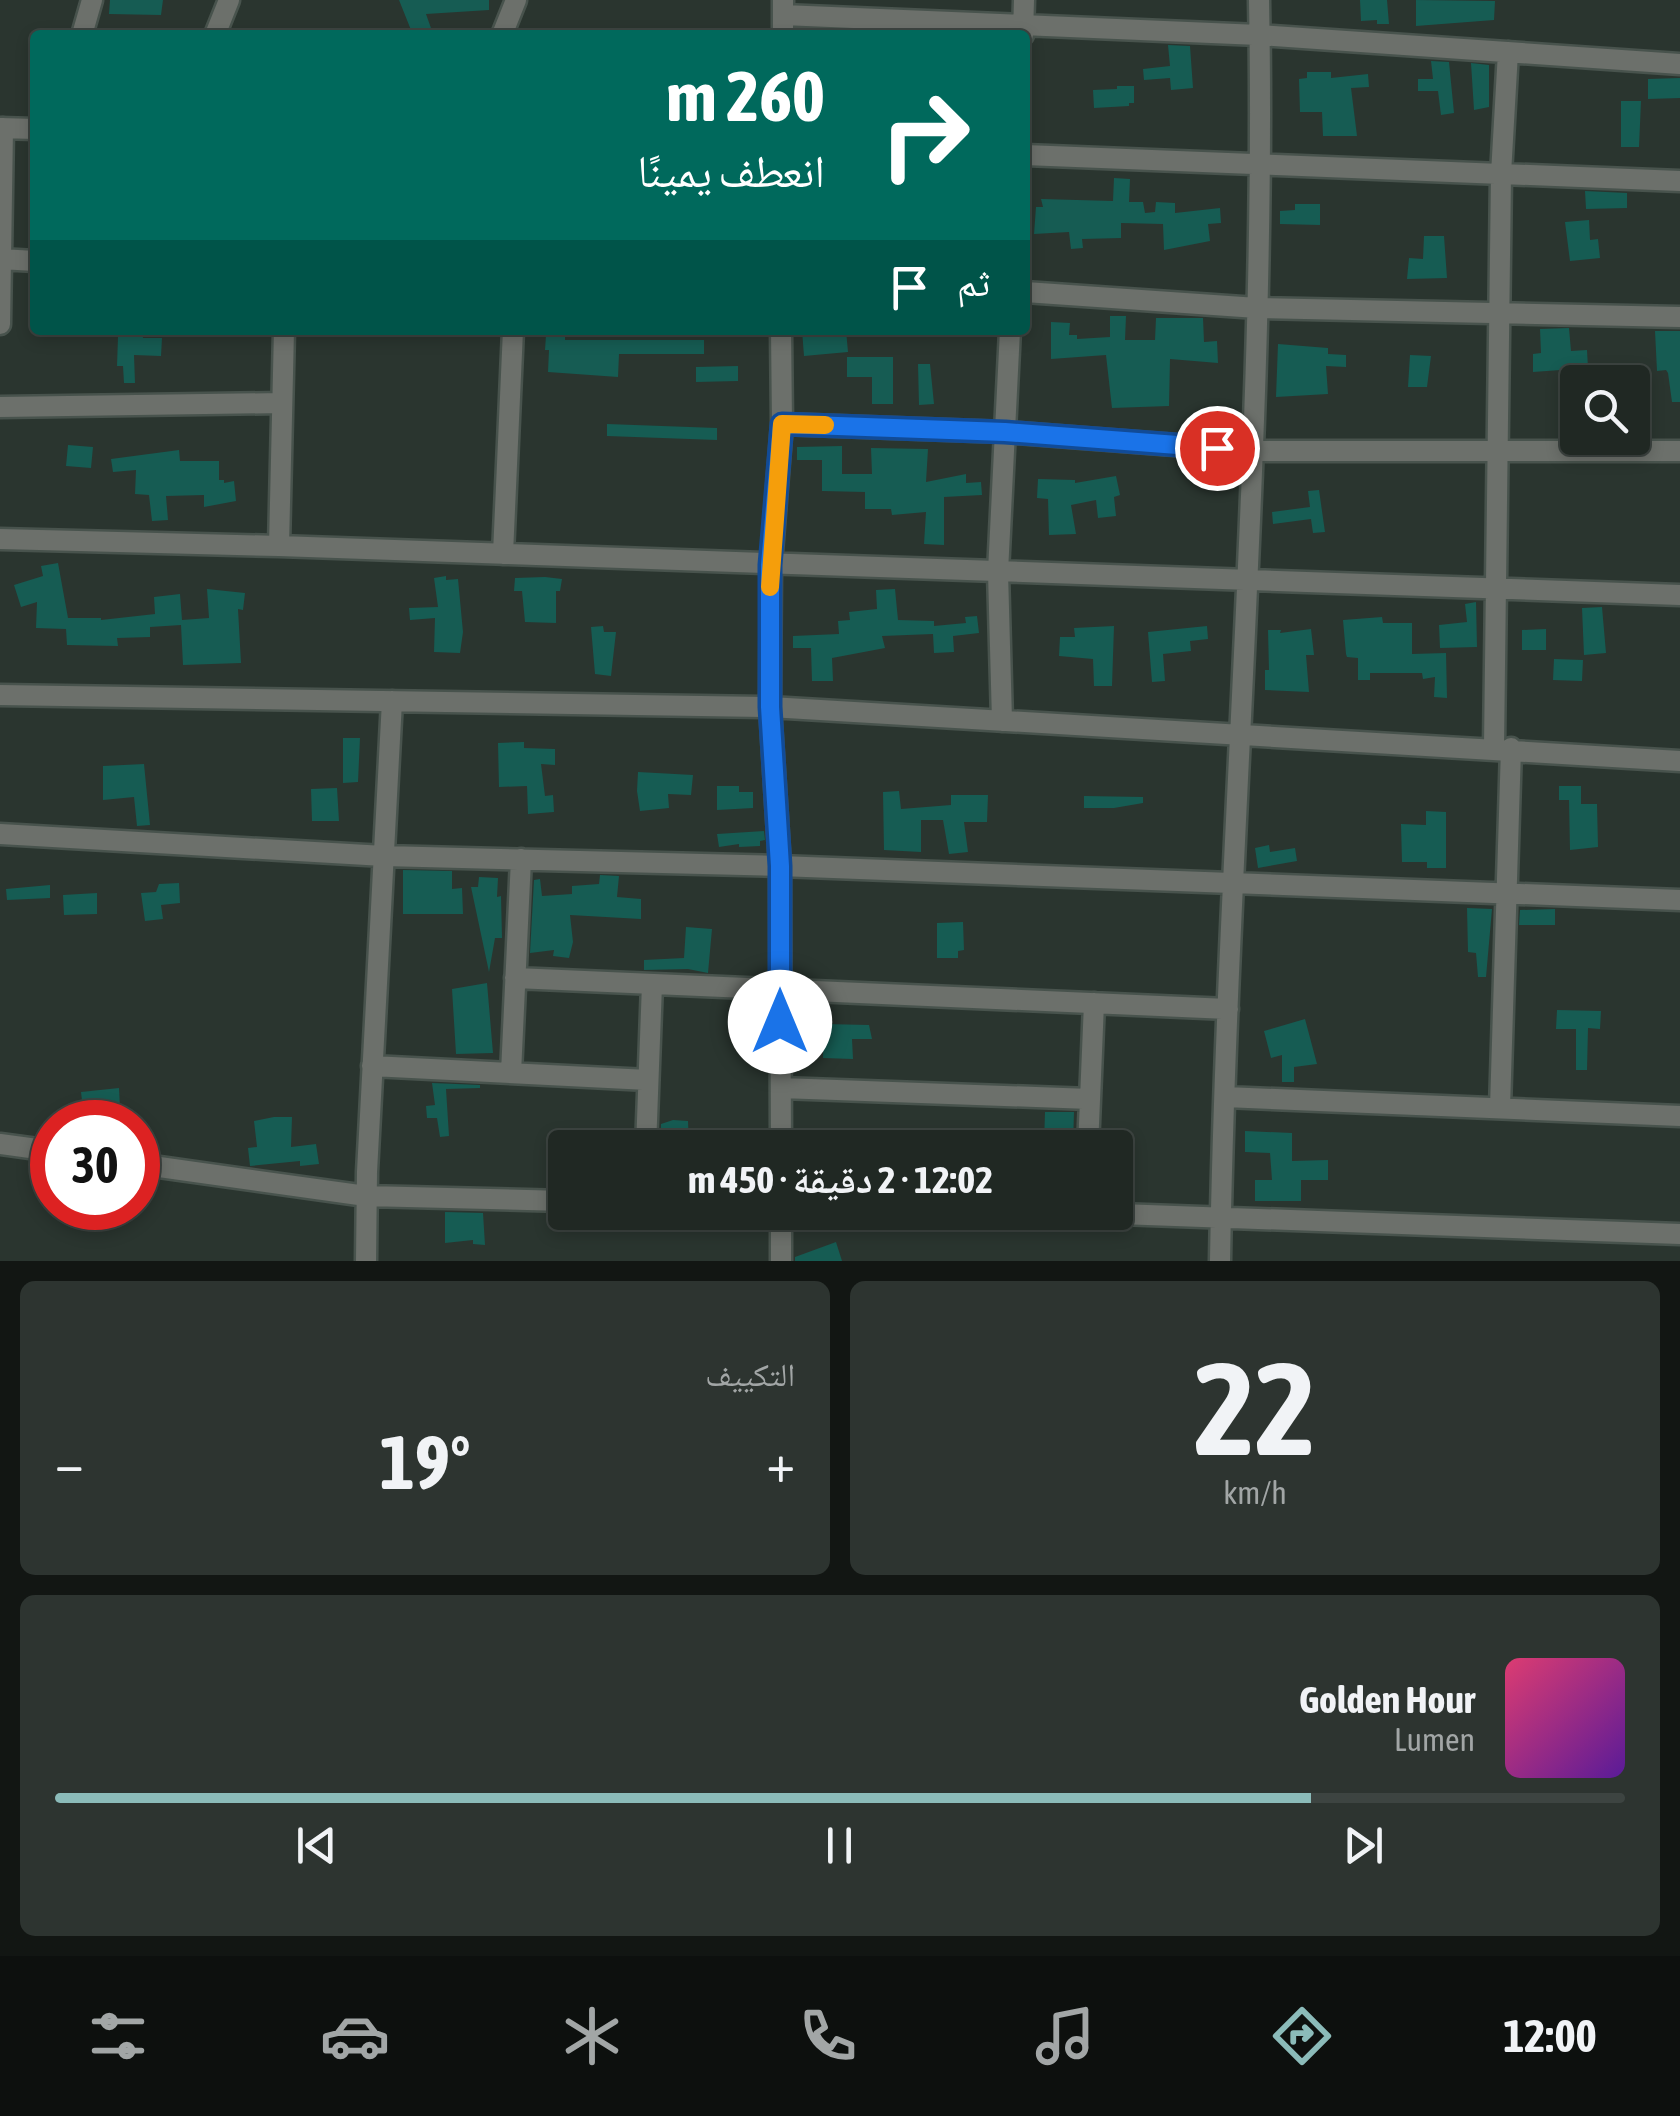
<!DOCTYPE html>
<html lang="ar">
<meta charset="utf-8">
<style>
:root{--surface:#202823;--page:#2d3430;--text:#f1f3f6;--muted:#a2a6a6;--line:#3d4441;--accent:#8bbbb9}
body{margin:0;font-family:"Asap Condensed","Noto Naskh Arabic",sans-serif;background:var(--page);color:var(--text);direction:rtl;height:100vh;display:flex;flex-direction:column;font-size:38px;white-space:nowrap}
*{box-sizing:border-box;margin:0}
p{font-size:32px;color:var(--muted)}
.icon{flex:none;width:55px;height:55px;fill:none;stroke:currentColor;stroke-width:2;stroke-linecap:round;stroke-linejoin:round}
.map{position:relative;height:1261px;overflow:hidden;direction:ltr}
.drawer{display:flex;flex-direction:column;gap:20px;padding:20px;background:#121613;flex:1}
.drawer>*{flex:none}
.guide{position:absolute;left:30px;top:30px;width:1000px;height:305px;border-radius:10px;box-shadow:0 5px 15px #0003,0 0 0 2px var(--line);direction:rtl;background:#00695c;color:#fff;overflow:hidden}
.buttons{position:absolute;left:1560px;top:365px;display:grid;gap:20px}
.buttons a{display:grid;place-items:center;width:90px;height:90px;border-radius:10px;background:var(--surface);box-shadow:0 5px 15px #0003,0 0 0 2px var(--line);font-size:50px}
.speed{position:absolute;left:30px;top:1100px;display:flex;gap:20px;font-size:50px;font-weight:700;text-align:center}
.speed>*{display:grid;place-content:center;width:130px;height:130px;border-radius:50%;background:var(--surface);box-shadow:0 5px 15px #0003,0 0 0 2px var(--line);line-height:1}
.speed .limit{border:15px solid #d22;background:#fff;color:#111}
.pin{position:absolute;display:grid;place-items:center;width:85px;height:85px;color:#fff;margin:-42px;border:5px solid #fff;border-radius:50%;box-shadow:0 2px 10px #0007}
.me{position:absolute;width:110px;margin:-55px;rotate:0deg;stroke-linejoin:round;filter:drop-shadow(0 0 8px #0008)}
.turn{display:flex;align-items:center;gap:35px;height:210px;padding:0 40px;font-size:45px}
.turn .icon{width:130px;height:130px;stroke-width:2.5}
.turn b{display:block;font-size:70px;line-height:85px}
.then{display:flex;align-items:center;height:95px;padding:0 40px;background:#0003;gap:20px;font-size:38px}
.big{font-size:75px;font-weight:700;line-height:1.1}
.drawer .widget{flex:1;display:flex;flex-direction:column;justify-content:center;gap:15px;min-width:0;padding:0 35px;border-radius:15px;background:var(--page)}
.drawer .dial{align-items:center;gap:0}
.dial b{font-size:130px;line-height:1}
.song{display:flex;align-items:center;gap:30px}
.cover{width:120px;height:120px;border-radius:15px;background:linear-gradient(135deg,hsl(340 70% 55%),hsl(270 70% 35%))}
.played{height:10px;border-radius:5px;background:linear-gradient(90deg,var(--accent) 80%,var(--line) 80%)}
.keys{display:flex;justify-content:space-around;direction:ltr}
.heat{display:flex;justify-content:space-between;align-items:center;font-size:55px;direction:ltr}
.drawer .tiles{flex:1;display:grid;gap:20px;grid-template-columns:1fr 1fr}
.widget:last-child{grid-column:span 2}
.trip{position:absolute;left:548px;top:1130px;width:585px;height:100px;border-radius:10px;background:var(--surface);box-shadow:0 5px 15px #0003,0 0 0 2px var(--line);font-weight:700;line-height:100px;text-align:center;direction:rtl}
.tab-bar{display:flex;height:160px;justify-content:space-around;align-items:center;background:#0d100e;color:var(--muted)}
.tab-bar .icon{width:70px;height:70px}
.tab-bar .active{color:var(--accent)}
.tab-bar b{font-size:45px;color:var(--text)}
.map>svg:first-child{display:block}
.building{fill:#165c53}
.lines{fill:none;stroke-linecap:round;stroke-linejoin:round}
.minor-casing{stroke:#48534d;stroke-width:25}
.minor{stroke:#6c706b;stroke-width:20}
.route-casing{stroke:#114b97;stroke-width:25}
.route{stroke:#1a73e8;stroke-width:18}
.slow{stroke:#f59e0b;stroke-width:18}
</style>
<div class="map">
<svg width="1680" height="1261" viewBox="0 0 1680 1261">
<rect width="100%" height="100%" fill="#2a352f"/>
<path class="building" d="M 110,0 L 163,0 L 161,15 L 109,14 Z
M 399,0 L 489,0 L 489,10 L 426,14 L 432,31 L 413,35 Z
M 1360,0 L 1387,0 L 1389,24 L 1377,24 L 1377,20 L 1361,21 Z
M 1416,0 L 1495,1 L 1494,20 L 1416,26 Z
M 1168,45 L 1190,46 L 1193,88 L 1171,90 L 1170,78 L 1144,80 L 1143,69 L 1170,66 Z
M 1431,61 L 1449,62 L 1454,113 L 1441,115 L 1438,91 L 1418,91 L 1418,79 L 1433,79 Z
M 1471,63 L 1489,65 L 1489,107 L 1474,110 Z
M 1307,72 L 1331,72 L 1331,78 L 1368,74 L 1369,87 L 1351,88 L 1357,136 L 1323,136 L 1322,112 L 1300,112 L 1299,79 L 1307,78 Z
M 1680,78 L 1680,98 L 1648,99 L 1648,79 Z
M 1117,86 L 1134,86 L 1134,103 L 1129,103 L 1129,106 L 1094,108 L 1093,90 L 1117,89 Z
M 1621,101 L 1641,101 L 1639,147 L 1621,147 Z
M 1114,178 L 1130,179 L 1129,202 L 1143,202 L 1145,213 L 1155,212 L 1156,202 L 1175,203 L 1175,213 L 1220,208 L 1221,223 L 1208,224 L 1210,241 L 1164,250 L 1163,224 L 1121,223 L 1121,238 L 1082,239 L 1083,248 L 1071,249 L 1069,232 L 1034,234 L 1036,207 L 1043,207 L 1041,199 L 1113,201 Z
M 1585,191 L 1627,193 L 1627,208 L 1586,209 Z
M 1295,204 L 1320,204 L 1320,225 L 1280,224 L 1280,211 L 1295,210 Z
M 1589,220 L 1590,240 L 1598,239 L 1600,258 L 1570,261 L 1565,222 Z
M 1424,236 L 1444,236 L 1447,278 L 1407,279 L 1409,258 L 1423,259 Z
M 1110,316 L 1126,316 L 1125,340 L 1155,340 L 1156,318 L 1203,318 L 1204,342 L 1217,341 L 1218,363 L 1170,359 L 1169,406 L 1112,408 L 1106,355 L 1051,359 L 1051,322 L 1070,323 L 1069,335 L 1077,335 L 1077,339 L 1110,337 Z
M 1569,328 L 1571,351 L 1587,350 L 1588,368 L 1533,372 L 1533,354 L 1541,353 L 1540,329 Z
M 122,330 L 142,330 L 143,338 L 162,338 L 161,356 L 134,355 L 135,383 L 124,383 L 123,366 L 117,366 L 118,337 L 122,337 Z
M 802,330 L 846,330 L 848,352 L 804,356 Z
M 1655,331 L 1680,331 L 1680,402 L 1672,402 L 1668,373 L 1666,370 L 1657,371 Z
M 546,335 L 565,335 L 565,340 L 704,340 L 704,354 L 619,354 L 618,377 L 548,372 L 549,350 L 545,350 Z
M 1278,344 L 1328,348 L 1328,354 L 1346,355 L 1346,367 L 1326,366 L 1328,394 L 1276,397 Z
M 1410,355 L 1431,356 L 1427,387 L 1408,387 Z
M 847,357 L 893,357 L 893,404 L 872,404 L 872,377 L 847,377 Z
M 918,364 L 930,364 L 934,404 L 919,405 Z
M 738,366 L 738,381 L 696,382 L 696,367 Z
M 607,424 L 717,428 L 717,440 L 607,436 Z
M 68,445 L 93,447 L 91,468 L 66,466 Z
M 842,446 L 842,474 L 872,474 L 871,448 L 928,449 L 926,482 L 966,474 L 966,483 L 981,482 L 982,495 L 944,497 L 944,545 L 924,544 L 926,512 L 892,515 L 891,509 L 865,509 L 865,492 L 822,491 L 822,460 L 797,460 L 797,447 Z
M 179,450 L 180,461 L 219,461 L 219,480 L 224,480 L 224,483 L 234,481 L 236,501 L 204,507 L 204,495 L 166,496 L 168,520 L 152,521 L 149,495 L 135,494 L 136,470 L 113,472 L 111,459 Z
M 1116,476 L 1120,495 L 1114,497 L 1116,516 L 1098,518 L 1096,500 L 1071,505 L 1076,534 L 1049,535 L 1048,499 L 1037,498 L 1038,479 L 1075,480 L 1075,483 Z
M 1319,490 L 1325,532 L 1313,533 L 1311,519 L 1273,524 L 1272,512 L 1310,507 L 1308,491 Z
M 58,563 L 68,618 L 101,618 L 101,620 L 155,614 L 154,597 L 180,594 L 182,620 L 209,618 L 207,589 L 245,593 L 243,610 L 238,609 L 241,663 L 183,665 L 181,625 L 150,627 L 150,637 L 117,638 L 118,646 L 67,645 L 66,629 L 36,628 L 37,602 L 21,607 L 14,585 L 43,576 L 41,566 Z
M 446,576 L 446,580 L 458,579 L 463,632 L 460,653 L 434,652 L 435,618 L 410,620 L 409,608 L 438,607 L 434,578 Z
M 545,577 L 562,579 L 560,591 L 556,591 L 556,623 L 525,622 L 522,591 L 514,591 L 515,578 Z
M 895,589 L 898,620 L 934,621 L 934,626 L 966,623 L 965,617 L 977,616 L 979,633 L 953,636 L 954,652 L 934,653 L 933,634 L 882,636 L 885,648 L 832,658 L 833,681 L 812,681 L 811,648 L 793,648 L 793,636 L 839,634 L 838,621 L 850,620 L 849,612 L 877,609 L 876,590 Z
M 1476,602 L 1477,647 L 1440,648 L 1439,625 L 1467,622 L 1465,604 Z
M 1602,607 L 1606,653 L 1584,655 L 1582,608 Z
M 1382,617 L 1383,623 L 1412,623 L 1412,654 L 1446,653 L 1447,698 L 1434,697 L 1435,677 L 1423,679 L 1422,673 L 1370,673 L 1370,680 L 1358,680 L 1358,658 L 1347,657 L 1346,654 L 1343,620 Z
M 603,626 L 604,632 L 616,632 L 611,676 L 595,674 L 591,627 Z
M 1114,626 L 1112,686 L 1094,686 L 1093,659 L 1059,656 L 1060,637 L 1075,637 L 1074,628 Z
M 1207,626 L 1208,639 L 1190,641 L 1191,651 L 1163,654 L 1165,681 L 1152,682 L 1148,632 Z
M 1311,629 L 1314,655 L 1306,655 L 1309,692 L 1265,690 L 1265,670 L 1269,670 L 1268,630 L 1281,630 L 1280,633 Z
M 1546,629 L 1546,650 L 1522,650 L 1522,630 Z
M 1554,659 L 1583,660 L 1582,681 L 1553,680 Z
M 343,738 L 360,738 L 358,782 L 343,783 Z
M 524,742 L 524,748 L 555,749 L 555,765 L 541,764 L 545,796 L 553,795 L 554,812 L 528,814 L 527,786 L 499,787 L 498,743 Z
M 144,764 L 150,825 L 137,826 L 134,797 L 103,800 L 103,766 Z
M 638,772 L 693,775 L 691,795 L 668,794 L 669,808 L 640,811 L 637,791 Z
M 717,786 L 739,786 L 739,792 L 753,792 L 753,808 L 717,810 Z
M 1559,786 L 1581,786 L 1581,804 L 1597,804 L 1598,847 L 1570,850 L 1569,800 L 1559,800 Z
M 337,788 L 339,821 L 312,821 L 311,789 Z
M 899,791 L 901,809 L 951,805 L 951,795 L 988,795 L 987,822 L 964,822 L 968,852 L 949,854 L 943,820 L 921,820 L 921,852 L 884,850 L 883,792 Z
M 1084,796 L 1143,797 L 1143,803 L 1114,808 L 1084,808 Z
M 1426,811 L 1446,812 L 1446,868 L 1427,868 L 1427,862 L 1402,862 L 1401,824 L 1426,825 Z
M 764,831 L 765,840 L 760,841 L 760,846 L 739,847 L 739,844 L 719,847 L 717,834 Z
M 1269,845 L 1270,852 L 1295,848 L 1297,861 L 1258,868 L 1255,848 Z
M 403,870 L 452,871 L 452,889 L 462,888 L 463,914 L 403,914 Z
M 600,875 L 619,876 L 617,897 L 641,899 L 641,919 L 570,915 L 573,942 L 569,958 L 553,956 L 554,950 L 530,953 L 534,880 L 540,879 L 542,896 L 572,894 L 572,886 L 599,884 Z
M 479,877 L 498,878 L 497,897 L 501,896 L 502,938 L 495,938 L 489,972 L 471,887 L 478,887 Z
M 179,883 L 180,903 L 161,905 L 163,919 L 145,921 L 141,893 L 156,892 L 159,884 Z
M 50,885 L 50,898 L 7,900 L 6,889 Z
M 97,893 L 97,914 L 64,915 L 63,895 Z
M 1467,908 L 1492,909 L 1486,977 L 1478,977 L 1476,953 L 1468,952 Z
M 1555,909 L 1555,925 L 1519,925 L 1520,910 Z
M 963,922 L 964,950 L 958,951 L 958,958 L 937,958 L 937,923 Z
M 686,927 L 712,929 L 708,973 L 688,969 L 644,970 L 644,960 L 684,958 Z
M 487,983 L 493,1053 L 456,1054 L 452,989 Z
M 1557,1010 L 1601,1011 L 1600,1029 L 1588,1028 L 1587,1070 L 1576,1070 L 1576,1029 L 1556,1029 Z
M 1305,1019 L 1317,1064 L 1294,1067 L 1294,1082 L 1282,1082 L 1282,1055 L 1271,1058 L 1264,1031 Z
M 824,1024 L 869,1025 L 872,1039 L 852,1039 L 853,1059 L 823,1058 Z
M 432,1083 L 480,1085 L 480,1088 L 446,1089 L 449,1136 L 440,1137 L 437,1118 L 427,1118 L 426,1106 L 435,1105 Z
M 119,1088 L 120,1108 L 83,1109 L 81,1092 Z
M 1045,1112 L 1074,1112 L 1073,1145 L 1044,1144 Z
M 274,1117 L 292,1117 L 291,1147 L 316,1144 L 319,1164 L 300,1166 L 300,1161 L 250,1166 L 248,1148 L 257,1147 L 254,1121 Z
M 673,1120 L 688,1121 L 689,1148 L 660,1148 L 661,1124 Z
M 888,1131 L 889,1148 L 852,1148 L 851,1136 Z
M 1245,1131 L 1292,1133 L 1292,1161 L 1328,1160 L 1328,1180 L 1301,1180 L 1301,1201 L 1255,1201 L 1255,1180 L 1272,1180 L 1270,1153 L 1245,1152 Z
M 445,1212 L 483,1213 L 485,1245 L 473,1244 L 473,1240 L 445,1243 Z
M 836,1242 L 842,1261 L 795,1261 L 795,1257 Z"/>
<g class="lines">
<g class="minor-casing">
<path id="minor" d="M 783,15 L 1259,35 L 1680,64
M 82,35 L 92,0
M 215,35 L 229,0
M 502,35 L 516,0
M 783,35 L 783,0
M 1023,35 L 1024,0
M 0,128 L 35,129
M 1025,155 L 1680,181
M 0,259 L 35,261
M 1025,292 L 1257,308 L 1680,317
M 0,324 L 3,128
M 781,330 L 782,424 L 771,565 L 770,707 L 780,866 L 781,1148
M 0,407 L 282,403
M 782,424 L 1005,432 L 1253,451 L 1680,451
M 0,539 L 279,546 L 1680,595
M 279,546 L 284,330
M 503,554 L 513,330
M 0,695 L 770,707 L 1680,761
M 1002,721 L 998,572 L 1010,330
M 1494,747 L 1501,174 L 1508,52
M 0,834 L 384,856 L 780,866 L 1680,900
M 515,978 L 1228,1009
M 372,1066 L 648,1080
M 511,1073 L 521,859
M 781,1088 L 1090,1099
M 1225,1097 L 1680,1116
M 1500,1108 L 1511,748
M 0,1144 L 52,1151
M 646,1148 L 652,984
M 1088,1148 L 1094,1003
M 138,1164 L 366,1196 L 565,1201
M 781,1212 L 781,1261
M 1064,1212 L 1680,1234
M 366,1261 L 367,1172 L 392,701
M 1220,1261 C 1227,840 1267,421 1259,0"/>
</g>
<use href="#minor" class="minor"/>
</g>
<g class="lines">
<g class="route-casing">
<path id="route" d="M 780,1022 L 780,866 L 770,707 L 770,565 L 782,424 L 1005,432 L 1217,448"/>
</g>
<use href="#route" class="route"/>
<path class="slow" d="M 770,587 L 782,424 L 825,425"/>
</g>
</svg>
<div class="buttons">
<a><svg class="icon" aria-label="search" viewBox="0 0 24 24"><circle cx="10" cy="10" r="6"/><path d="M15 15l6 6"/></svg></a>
</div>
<div class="speed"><div class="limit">30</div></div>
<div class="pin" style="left:1217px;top:448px;background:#d93025"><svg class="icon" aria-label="arrive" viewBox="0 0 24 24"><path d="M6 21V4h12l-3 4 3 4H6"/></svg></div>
<svg class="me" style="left:780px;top:1022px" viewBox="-20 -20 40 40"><circle r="19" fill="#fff"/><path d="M0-13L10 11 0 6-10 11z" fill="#1a73e8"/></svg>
<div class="trip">12:02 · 2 دقيقة · 450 m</div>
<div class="guide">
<div class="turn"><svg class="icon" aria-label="right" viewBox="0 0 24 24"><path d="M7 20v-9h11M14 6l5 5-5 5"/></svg><div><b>260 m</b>انعطف يمينًا</div></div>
<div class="then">ثم<svg class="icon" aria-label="arrive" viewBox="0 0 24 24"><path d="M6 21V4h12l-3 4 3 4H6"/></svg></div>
</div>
</div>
<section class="drawer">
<div class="tiles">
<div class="widget dial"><b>22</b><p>km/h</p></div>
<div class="widget"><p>التكييف</p>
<div class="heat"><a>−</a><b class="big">19°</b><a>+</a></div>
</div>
<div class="widget">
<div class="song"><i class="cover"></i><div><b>Golden Hour</b><p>Lumen</p></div></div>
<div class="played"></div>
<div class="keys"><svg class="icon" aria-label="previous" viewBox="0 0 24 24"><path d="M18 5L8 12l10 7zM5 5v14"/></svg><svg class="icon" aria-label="pause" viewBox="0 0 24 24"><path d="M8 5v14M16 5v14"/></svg><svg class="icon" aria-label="next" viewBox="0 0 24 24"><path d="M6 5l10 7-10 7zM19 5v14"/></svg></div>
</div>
</div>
</section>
<nav class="tab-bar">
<b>12:00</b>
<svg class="icon active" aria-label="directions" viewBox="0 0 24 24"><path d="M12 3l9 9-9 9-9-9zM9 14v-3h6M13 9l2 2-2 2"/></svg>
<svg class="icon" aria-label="music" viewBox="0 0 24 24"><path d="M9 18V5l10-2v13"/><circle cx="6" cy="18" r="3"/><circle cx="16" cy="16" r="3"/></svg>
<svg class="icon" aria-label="phone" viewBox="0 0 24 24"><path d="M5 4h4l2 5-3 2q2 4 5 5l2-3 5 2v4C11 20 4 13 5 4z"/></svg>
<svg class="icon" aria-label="climate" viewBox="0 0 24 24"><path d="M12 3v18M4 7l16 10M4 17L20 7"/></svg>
<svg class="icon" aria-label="car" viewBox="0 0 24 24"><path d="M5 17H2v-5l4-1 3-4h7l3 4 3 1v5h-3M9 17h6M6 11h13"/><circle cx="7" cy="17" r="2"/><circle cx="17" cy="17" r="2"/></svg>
<svg class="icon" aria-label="filters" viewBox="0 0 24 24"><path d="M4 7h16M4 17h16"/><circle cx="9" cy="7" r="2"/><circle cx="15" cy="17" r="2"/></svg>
</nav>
